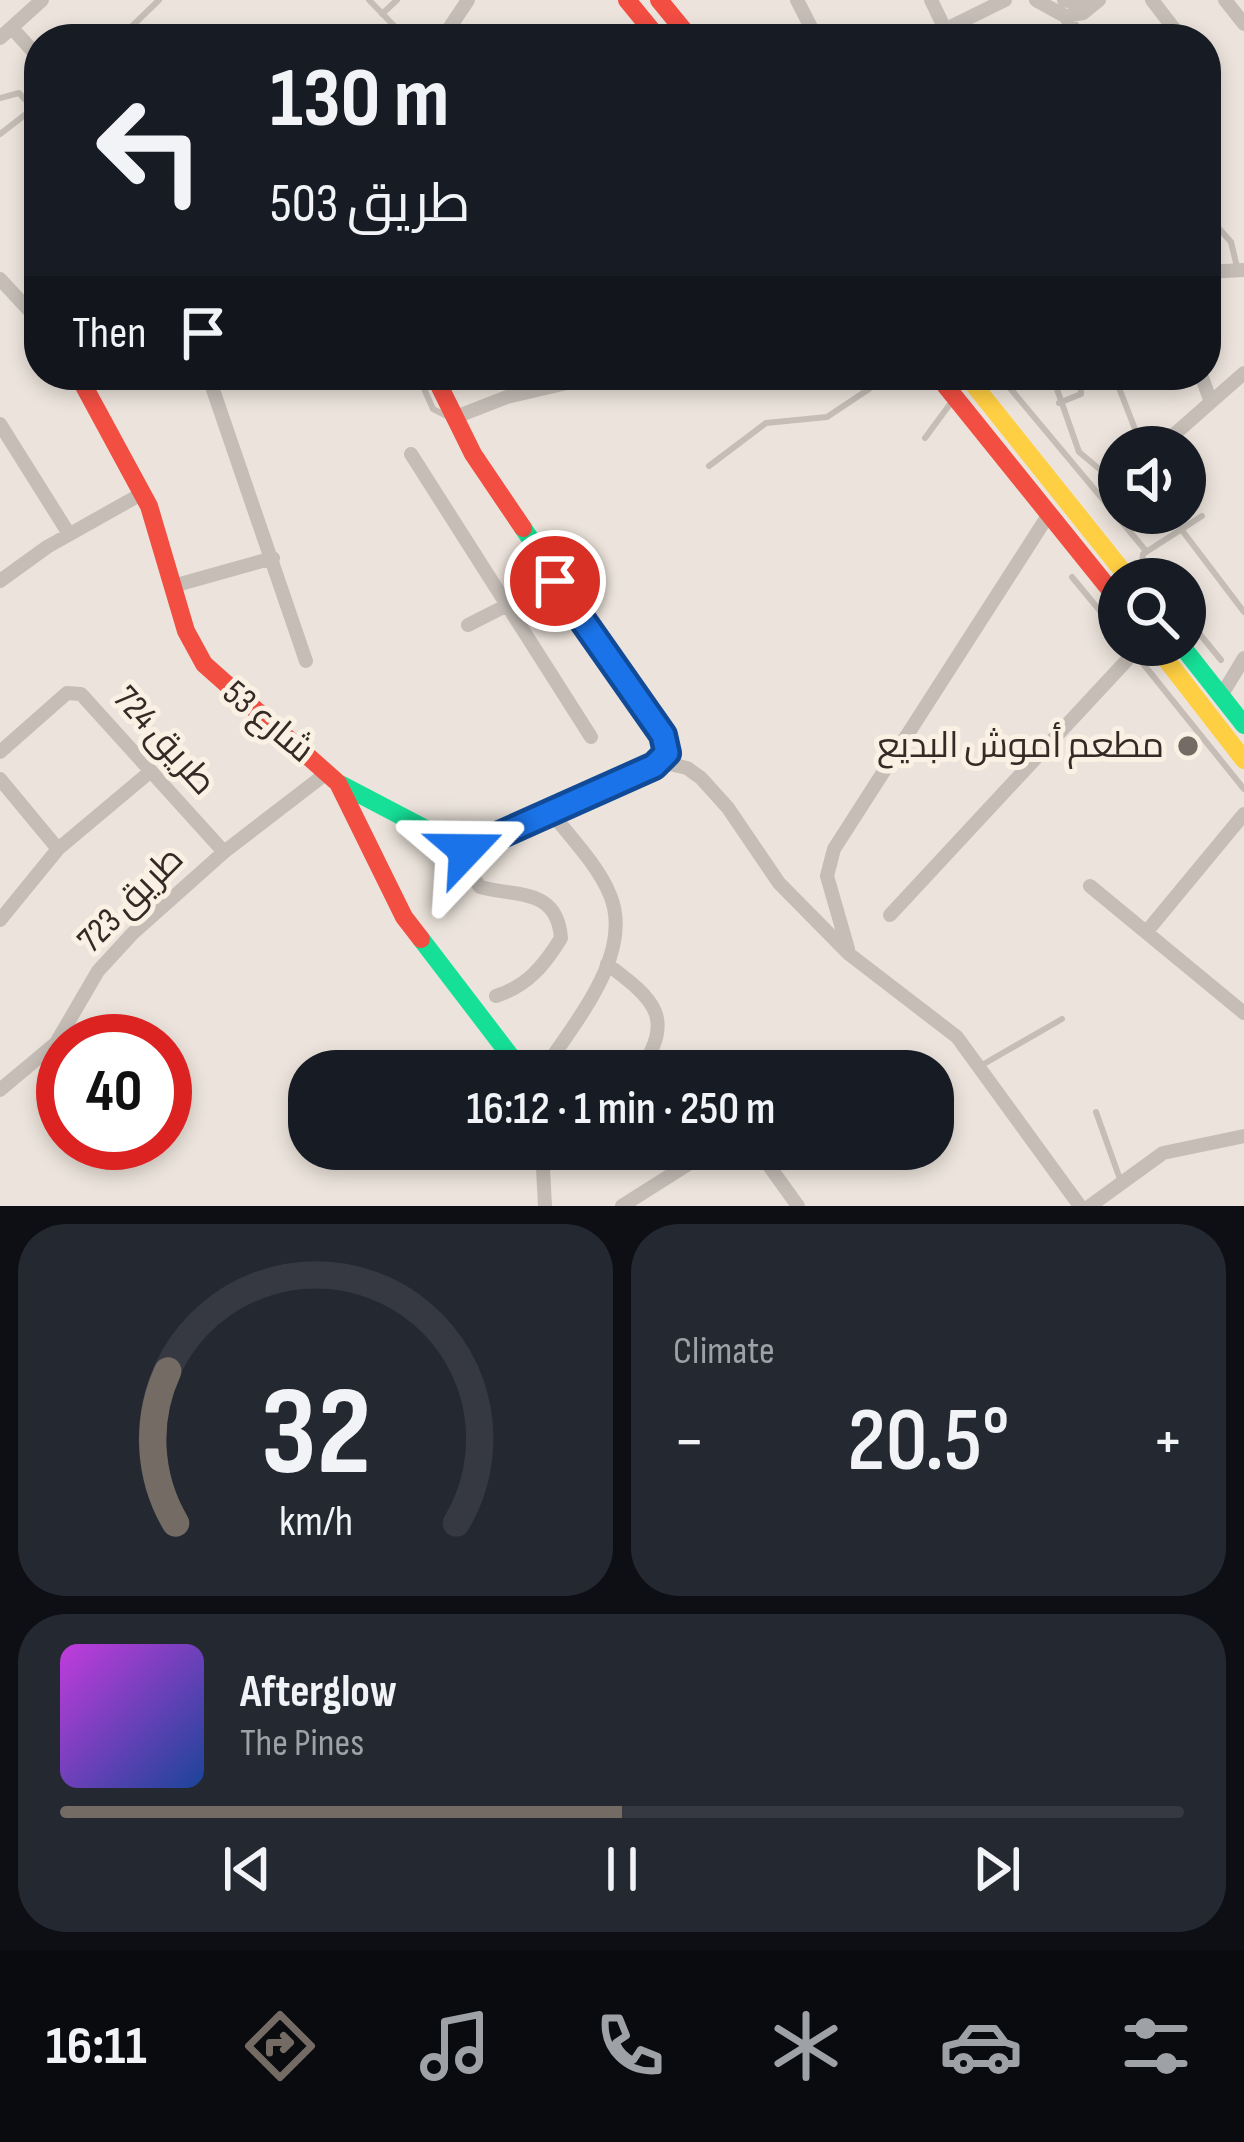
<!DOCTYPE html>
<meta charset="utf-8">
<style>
:root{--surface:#171b24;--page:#242831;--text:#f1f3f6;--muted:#9ea1a6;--line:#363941;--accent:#756b65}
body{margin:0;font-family:"Sofia Sans Condensed",Cairo,sans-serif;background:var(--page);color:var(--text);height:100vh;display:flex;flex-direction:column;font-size:45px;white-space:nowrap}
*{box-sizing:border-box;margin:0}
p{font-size:39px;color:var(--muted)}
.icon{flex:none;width:66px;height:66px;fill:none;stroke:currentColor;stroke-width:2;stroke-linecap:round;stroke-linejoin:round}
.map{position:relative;height:1206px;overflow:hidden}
.details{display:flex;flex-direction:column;gap:18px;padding:18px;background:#0d0f14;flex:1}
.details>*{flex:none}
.hud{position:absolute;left:24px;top:24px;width:1197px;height:366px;border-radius:48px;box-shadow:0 6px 18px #0003;background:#171b24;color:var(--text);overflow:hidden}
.buttons{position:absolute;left:1098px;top:426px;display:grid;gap:24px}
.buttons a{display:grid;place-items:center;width:108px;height:108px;border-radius:50%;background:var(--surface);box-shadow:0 6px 18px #0003;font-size:60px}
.speed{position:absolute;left:36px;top:1014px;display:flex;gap:24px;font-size:60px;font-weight:700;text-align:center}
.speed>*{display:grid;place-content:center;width:156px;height:156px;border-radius:50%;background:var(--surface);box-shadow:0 6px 18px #0003;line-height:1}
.speed .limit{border:18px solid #d22;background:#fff;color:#111}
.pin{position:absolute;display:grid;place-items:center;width:102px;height:102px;color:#fff;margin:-51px;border:6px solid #fff;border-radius:50%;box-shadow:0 3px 12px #0007}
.me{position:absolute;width:132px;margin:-66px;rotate:67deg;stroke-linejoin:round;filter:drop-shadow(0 0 9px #0008)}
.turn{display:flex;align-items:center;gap:42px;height:252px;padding:0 48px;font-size:54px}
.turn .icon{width:156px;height:156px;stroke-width:2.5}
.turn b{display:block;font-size:84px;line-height:102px}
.then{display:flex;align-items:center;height:114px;padding:0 48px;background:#0003;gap:24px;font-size:45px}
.big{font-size:90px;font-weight:600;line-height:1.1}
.details .tile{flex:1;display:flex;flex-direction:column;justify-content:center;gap:18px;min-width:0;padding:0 42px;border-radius:48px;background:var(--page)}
.details .dial{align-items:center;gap:0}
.dial svg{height:312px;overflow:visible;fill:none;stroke:var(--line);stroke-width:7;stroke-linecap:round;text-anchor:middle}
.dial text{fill:var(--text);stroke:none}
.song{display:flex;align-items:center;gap:36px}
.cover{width:144px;height:144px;border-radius:18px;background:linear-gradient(135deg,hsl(290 70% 55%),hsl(220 70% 35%))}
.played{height:12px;border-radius:6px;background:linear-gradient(90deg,var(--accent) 50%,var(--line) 50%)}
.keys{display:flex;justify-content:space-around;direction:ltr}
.heat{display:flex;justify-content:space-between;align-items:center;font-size:66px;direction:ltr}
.details .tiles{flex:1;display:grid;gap:18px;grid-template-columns:1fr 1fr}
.tile:last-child{grid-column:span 2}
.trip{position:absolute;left:288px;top:1050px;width:666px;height:120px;border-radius:48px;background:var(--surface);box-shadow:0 6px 18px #0003;font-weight:600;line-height:120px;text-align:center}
.dock{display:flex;height:192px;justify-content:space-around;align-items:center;background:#090b0e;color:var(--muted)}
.dock .icon{width:84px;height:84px}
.dock .current{color:var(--accent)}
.dock b{font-size:54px;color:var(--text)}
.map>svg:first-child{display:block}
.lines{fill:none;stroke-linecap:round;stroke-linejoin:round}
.lane{stroke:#c5bdb6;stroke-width:6}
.street{stroke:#c5bdb6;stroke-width:14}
.fast{stroke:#16e098;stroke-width:18}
.slow{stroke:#ffcf43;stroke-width:18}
.jam{stroke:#f24e42;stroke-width:18}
.route-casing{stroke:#114b97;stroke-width:30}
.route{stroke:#1a73e8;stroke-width:21}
.poi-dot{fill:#756b65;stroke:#faf0e3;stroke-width:4.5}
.labels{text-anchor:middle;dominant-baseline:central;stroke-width:10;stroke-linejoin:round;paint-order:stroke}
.street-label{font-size:36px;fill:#352a25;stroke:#faf0e3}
.poi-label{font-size:36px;fill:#352a25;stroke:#faf0e3;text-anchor:end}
</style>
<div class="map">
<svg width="1244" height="1206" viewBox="0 0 1244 1206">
<rect width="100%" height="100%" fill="#ece4dc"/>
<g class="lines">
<path class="lane" d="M 369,0 L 407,39
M 382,14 L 397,0
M 127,31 L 159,0
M 0,98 L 19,93 L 33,108
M 0,134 L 39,104
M 1206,214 L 1231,242 L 1238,271
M 418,375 L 433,409 L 449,417
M 832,375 L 835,387
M 999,375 L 1146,551
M 1052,375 L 1079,452 L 1103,472 L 1119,469
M 1114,375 L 1142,447
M 1059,403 L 1081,394 L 1080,375
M 925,438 L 953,400
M 709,466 L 766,423 L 827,417 L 890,375
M 1181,529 L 1244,612
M 1072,577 L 1119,634
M 1155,579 L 1142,563 L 1143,554 L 1202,516
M 1185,616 L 1221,660
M 1128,645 L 1244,789
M 982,1065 L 1062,1019
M 1096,1112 L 1121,1182"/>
<path class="street" d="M 797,0 L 817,39
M 931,0 L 945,29
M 1036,0 L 1065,16 L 1083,13 L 1099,0
M 1064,0 L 1090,7
M 1152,0 L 1182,39
M 1225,0 L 1244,24
M 1065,16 L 1081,39
M 12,28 L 39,58
M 0,38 L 42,0
M 442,39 L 468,0
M 926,39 L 1005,0
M 1206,70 L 1213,79
M 1206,272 L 1244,270
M 0,279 L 39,321
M 208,375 L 306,661
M 1201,375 L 1211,402
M 453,418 L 507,397 L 601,375
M 0,424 L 69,534
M 1169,439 L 1244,373
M 411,454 L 591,737
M 0,581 L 47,547 L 143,493
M 173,586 L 273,558
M 468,625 L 555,581
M 1221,696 L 1244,658
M 0,752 L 67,693 L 81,694 L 224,852
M 661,762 L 687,768 L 701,778 L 728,808 L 779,883 L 849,954 L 957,1037 L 1080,1206
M 0,779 L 58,849
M 466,850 L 467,868 L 480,887 C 518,897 557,888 561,938 C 544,966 527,986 496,996
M 1090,886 L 1244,1013
M 890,915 L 1141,645
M 0,920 L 58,849 L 151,771
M 1148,930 L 1244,814
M 848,949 L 827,876 L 834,849 L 1049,514
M 607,964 C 655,1000 675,1017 640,1071
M 543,1071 C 573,1024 635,954 610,895 C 598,865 570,837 550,811
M 0,1090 L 56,1043 L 98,971 L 133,933 L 224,852 L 328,772
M 542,1149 L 545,1206
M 757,1149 L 798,1206
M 622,1206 L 712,1149
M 1090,1206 L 1163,1153 L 1244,1136"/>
<path class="fast" d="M 1181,645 L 1244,725
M 342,785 L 466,850 L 654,766 L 667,753 L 663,735 L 523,528
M 421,939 L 522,1071"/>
<path class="slow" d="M 966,375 L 1129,579
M 1155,645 L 1244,760"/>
<path class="jam" d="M 627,0 L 659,39
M 659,0 L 691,39
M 78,375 L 149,506 L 186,631 L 204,664 L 338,783 L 404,917 L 421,939
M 434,375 L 473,454 L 523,528
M 937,375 L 1119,601"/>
</g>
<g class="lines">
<g class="route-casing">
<path id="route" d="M 466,850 L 654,766 L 667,753 L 663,735 L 555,581"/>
</g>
<use href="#route" class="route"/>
</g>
<circle class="poi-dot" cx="1188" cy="746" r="12"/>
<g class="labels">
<g class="street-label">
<text transform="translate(268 722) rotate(40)">شارع 53</text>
<text transform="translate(164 741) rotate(48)">طريق 724</text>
<text transform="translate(131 900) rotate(-45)">طريق 723</text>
</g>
<g class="poi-label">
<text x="1164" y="746">مطعم أموش البديع</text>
</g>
</g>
</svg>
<div class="buttons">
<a><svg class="icon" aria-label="sound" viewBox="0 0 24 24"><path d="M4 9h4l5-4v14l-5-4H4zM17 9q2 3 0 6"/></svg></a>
<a><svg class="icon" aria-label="search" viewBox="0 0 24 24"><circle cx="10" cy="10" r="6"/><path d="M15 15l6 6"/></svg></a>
</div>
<div class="speed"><div class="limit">40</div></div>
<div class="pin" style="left:555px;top:581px;background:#d93025"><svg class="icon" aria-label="arrive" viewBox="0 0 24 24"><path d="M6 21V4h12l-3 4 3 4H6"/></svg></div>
<svg class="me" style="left:466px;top:850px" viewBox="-20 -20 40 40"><path d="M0-17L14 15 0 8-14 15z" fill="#1a73e8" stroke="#fff" stroke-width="4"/></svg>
<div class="trip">16:12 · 1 min · 250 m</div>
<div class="hud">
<div class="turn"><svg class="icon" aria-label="left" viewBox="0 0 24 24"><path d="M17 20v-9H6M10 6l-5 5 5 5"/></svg><div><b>130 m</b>طريق 503</div></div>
<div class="then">Then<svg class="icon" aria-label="arrive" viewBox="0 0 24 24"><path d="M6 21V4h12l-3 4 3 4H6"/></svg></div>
</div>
</div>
<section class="details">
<div class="tiles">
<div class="tile dial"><svg viewBox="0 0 100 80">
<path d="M14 69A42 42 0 1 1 86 69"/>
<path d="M14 69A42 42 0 0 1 12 30" stroke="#756b65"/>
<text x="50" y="56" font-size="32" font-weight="700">32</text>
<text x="50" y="72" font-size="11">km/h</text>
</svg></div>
<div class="tile"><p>Climate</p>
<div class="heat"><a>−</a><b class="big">20.5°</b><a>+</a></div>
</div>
<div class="tile">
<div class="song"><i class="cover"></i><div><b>Afterglow</b><p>The Pines</p></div></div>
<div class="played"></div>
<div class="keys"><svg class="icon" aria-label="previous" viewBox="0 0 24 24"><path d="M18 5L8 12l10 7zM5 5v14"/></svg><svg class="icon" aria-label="pause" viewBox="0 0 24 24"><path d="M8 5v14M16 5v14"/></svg><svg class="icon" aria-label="next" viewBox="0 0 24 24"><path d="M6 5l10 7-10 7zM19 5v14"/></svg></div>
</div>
</div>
</section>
<nav class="dock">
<b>16:11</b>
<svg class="icon current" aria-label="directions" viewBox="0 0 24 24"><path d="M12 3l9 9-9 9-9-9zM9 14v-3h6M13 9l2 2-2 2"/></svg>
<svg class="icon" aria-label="music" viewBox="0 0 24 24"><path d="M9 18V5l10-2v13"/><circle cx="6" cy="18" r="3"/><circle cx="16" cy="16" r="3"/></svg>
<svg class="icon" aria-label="phone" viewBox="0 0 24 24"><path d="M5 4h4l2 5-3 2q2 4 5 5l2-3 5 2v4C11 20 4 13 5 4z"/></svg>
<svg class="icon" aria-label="climate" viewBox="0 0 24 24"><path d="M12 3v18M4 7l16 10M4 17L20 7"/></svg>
<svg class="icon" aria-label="car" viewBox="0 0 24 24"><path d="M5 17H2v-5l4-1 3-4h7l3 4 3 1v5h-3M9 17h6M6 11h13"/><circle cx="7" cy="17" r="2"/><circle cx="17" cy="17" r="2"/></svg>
<svg class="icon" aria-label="filters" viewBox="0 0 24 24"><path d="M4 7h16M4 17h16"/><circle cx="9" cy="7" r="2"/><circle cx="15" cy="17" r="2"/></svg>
</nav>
